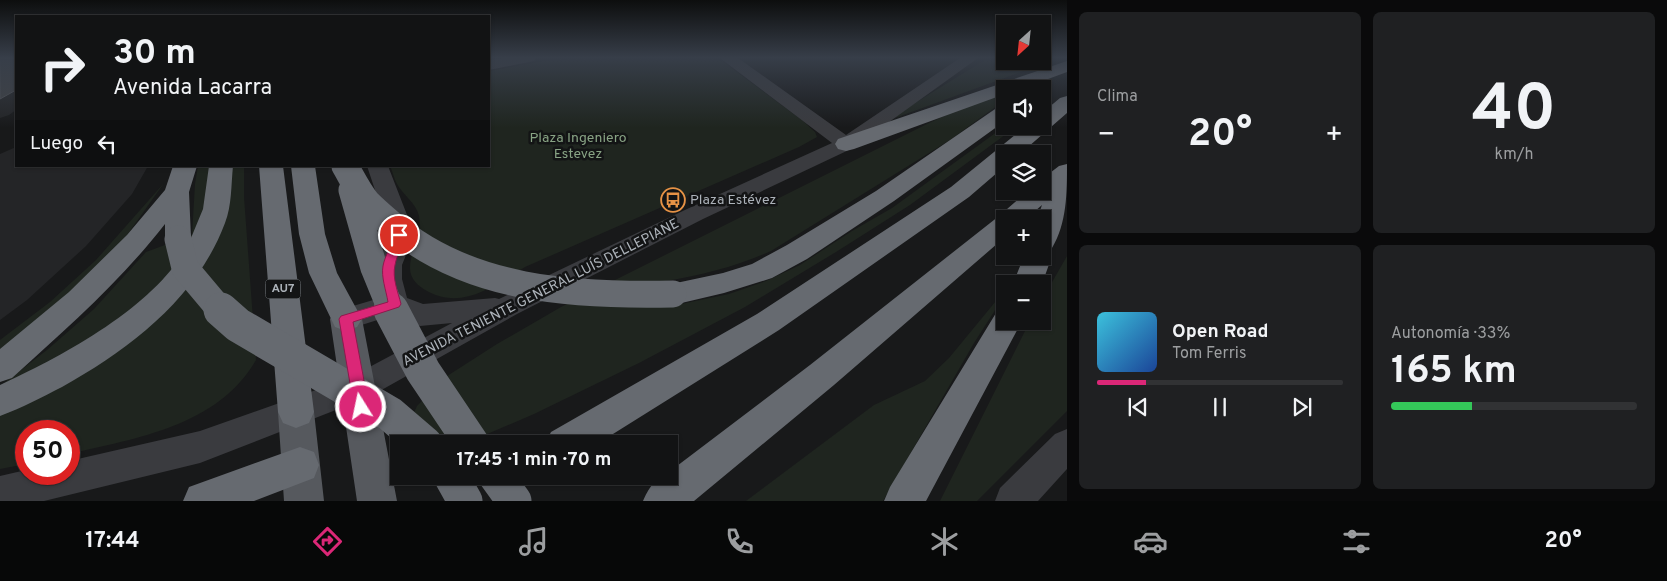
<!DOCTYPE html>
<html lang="es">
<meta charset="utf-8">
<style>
:root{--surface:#121314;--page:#1f2022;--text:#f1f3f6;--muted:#9c9ea0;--line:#313234;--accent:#db2777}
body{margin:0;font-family:Overpass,sans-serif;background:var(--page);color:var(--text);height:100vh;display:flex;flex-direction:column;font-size:19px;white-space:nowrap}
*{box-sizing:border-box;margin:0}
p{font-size:16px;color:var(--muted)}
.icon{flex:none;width:28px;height:28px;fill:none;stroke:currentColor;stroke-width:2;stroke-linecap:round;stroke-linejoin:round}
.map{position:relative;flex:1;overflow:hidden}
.sheet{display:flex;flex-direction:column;gap:12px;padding:12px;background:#0a0a0b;width:600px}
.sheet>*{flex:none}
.banner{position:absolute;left:15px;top:15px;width:475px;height:152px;border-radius:0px;box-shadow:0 1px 4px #0004,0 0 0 1px var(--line);background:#121314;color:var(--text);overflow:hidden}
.needle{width:32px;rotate:207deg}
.fabs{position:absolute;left:996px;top:15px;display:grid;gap:10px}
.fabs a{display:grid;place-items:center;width:55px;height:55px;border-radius:0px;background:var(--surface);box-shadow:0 1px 4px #0004,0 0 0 1px var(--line);font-size:25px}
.speed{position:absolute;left:15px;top:420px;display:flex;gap:10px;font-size:25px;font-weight:700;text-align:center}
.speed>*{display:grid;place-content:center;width:65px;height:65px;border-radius:50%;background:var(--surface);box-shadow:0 1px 4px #0004,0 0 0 1px var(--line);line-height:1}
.speed .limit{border:8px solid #d22;background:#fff;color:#111}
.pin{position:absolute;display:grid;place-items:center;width:42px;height:42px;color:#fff;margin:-21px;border:2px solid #fff;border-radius:50%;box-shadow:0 1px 5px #0007}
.me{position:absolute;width:55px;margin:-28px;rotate:350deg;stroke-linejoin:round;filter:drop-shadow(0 0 4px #0008)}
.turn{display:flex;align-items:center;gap:18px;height:105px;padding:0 15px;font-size:22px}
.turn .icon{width:65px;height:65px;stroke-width:2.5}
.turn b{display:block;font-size:35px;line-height:42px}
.then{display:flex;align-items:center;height:48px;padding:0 15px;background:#0003;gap:10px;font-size:19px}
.big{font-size:38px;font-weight:700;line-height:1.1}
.sheet .tile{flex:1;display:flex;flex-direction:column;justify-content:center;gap:8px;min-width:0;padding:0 18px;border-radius:8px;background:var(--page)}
.sheet .dial{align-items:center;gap:0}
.dial b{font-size:65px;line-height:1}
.song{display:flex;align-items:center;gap:15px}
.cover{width:60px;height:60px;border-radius:8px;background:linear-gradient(135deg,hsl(190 70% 55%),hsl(220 70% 35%))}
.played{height:5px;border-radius:2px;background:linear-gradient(90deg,var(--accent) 20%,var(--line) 20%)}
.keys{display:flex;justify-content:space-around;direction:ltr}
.heat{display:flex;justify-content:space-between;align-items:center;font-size:28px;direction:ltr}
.charge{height:8px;border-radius:4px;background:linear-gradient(90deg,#34c759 33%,var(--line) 0)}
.sheet .tiles{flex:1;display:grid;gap:12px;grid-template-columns:repeat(2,1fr)}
.trip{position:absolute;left:390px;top:435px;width:288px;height:50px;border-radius:0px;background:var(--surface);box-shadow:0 1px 4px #0004,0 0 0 1px var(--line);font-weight:700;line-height:50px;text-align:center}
.tabs{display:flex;height:80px;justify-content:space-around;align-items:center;background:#070808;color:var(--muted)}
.tabs .icon{width:35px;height:35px}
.tabs .selected{color:var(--accent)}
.tabs b{font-size:22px;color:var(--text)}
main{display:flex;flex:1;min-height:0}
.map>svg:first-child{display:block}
.built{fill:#242527}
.green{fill:#1f251f}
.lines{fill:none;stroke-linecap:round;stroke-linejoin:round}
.minor{fill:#3a3b3f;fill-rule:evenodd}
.major{fill:#56595e;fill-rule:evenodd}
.highway{fill:#666a70;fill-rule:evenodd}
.highway-bridge-far1{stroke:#666a70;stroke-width:27}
.highway-bridge{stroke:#666a70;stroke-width:35}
.shaded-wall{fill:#232426}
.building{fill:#414346;stroke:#525458}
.route{fill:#db2777;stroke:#8e194d}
.labels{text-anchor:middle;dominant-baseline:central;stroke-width:5;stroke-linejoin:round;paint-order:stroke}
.shield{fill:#131415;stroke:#7e8388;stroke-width:1}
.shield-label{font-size:12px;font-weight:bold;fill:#acb2b9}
.park-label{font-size:14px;fill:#88a384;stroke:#131415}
.poi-label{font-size:14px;fill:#acb2b9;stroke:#131415;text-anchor:start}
.street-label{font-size:14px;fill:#acb2b9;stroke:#131415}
</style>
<main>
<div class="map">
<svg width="1067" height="501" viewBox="0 0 1067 501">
<rect width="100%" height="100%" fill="#18191a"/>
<path class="built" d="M 16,147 L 16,166 L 148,166 L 132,194 L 86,246 L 27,300 L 0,320 L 0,154 Z"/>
<path class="green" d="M 560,58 L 718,58 L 803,121 L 815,132 L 817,137 L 799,147 L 525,267 C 495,285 463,311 427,291 C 418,286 410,279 410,268 C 410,249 423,238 419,216 C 416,203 403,195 397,184 C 394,179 393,172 390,166 L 489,166 L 489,71 Z
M 988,58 L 1005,58 L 1005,61 L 1042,61 L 1043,58 L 1059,58 L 895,118 L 899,113 Z
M 1005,93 L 1005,100 L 950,140 L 771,251 C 737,266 703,275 666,281 L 681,304 L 729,294 L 766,281 L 800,265 L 852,231 L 892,208 L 1005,126 L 1017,126 L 910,205 L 836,252 L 745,307 L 639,363 L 534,414 L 464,444 L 402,444 L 401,441 L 417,406 L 444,378 L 497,344 L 561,307 L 927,124 L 959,109 Z
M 198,166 L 211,166 L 203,222 L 167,280 L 73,356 L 0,386 L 47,350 L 94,309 L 146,252 L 192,235 L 195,184 Z
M 229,166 L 244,166 L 244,197 L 256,360 C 218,426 137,438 69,454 L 69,431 L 26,431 L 26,464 L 0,469 L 0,412 L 148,319 Z
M 164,183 L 120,245 L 85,282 L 0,354 L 0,340 L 50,302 L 96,260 Z
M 1067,256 L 1067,411 L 977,501 L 940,501 L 1030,321 L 1042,321 L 1043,298 Z
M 1005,290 L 999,304 L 974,343 L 883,501 L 746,501 L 874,405 L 925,381 L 949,358 Z"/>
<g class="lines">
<path class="minor" d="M 503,58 L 536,58 L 534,61 L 489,70 L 489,60 Z
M 720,58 L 738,58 L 846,135 L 960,58 L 978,58 L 853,148 L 703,219 L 517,314 L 369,397 L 200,463 L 44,501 L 0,501 L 0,476 L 26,470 L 26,474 L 69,474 L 69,461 L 200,431 L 347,379 L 452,323 L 420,326 L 393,315 L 346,330 L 336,327 L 332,319 L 336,311 L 380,298 L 376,279 L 376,265 L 386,245 L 385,220 L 367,166 L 388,166 L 409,220 L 410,245 L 402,265 L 402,279 L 407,298 L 423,304 L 495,298 L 499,299 L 687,209 L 832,143 Z
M 1067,429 L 1067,469 L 1038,501 L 995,501 L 1000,488 L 1055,434 Z"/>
<path class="major" d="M 346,307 L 357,311 L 362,319 L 397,501 L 357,501 L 330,319 L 335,311 Z
M 296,396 L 309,401 L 314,412 L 324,501 L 284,501 L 278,412 L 283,401 Z"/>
<path class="highway" d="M 1067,61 L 1067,72 L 1021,89 L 1005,89 L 1005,94 L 854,149 L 846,151 L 838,149 L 835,144 L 838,139 Z
M 1067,96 L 1067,113 L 1020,154 L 1005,154 L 1005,166 L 969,197 L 779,330 L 597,444 L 545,444 L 551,432 L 757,314 L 951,187 L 1026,126 L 1042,126 L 1042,113 L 1060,98 Z
M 1005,105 L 1005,121 L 894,201 L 807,259 L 772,278 L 724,293 L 673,305 L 662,302 L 658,294 L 662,286 L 723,273 L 752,264 L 787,245 L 876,191 L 998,107 Z
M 1067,164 C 1067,193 1067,223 1052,248 L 1048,249 L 1052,256 L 1042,284 L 1013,284 L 1024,256 L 1042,256 L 1042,219 L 1037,219 L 1042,205 L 1026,219 L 1005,219 L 1005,237 L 834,385 L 694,501 L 643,501 C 648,490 655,476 669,476 L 669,472 L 810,365 L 999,216 L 1028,191 L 1042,191 L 1042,179 L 1059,166 Z
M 173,166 L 197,166 L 189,192 L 191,238 L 203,209 L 209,166 L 233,166 C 231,185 232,205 225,223 C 197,298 130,349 62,387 C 42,397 22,408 0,416 L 0,385 C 61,357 157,306 188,244 L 178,248 L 168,245 L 165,239 L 165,224 C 119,283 67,328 12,378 L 0,382 L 0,349 L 69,292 L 127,235 L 165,190 Z
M 259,166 L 283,166 L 314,412 L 309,423 L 296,428 L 283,423 L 278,412 Z
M 291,166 L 315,166 L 325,234 L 337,273 L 362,319 L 357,327 L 346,331 L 335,327 L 309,273 L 299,234 Z
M 1005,310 L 1005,321 L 1022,321 L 926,501 L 884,501 L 890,487 L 996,313 Z
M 300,447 L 314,452 L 319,465 L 314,478 L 254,501 L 183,501 L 189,487 Z"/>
<path class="highway-bridge-far1" d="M 345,166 C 352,178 358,191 367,202 C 374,209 382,216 389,222 C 467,291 575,296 673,294
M 352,190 L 374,268 L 392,312
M 178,239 L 185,268 L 222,312"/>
<path class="highway-bridge" d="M 221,310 L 238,325 L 390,414 L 425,444
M 391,310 L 423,371 L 472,444
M 451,476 L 465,501
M 496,476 L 514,501"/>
</g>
<path class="shaded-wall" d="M 16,90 L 16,110 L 9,115 L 0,118 L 0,99 Z"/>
<path class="building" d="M 0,58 L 16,58 L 16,90 L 0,99 Z"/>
<linearGradient id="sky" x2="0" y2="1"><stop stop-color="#0d0e0e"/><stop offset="0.45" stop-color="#373e49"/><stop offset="1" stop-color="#373e49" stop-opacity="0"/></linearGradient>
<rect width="1067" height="128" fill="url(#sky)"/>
<path class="route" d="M 399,231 L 404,235 C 403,246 397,254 395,265 C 392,278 398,292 401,304 L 399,307 L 353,322 L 369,407 L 367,411 L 361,413 L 356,411 L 354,407 L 339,319 L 341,316 L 388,302 C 386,290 381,277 383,266 C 385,255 392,246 393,235 Z"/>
<defs>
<g id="bus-ring" transform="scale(1.25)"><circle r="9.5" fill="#131415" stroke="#e69245" stroke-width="1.5"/><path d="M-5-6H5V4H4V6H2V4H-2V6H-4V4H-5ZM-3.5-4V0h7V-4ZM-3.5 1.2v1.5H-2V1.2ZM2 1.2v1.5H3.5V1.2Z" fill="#e69245"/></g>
</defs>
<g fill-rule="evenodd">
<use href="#bus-ring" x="673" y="200"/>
</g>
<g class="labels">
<rect class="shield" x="265.5" y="279.5" width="35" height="19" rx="4"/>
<g class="shield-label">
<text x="283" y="289">AU7</text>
</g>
<g class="park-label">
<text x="578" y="138">Plaza Ingeniero<tspan x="578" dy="16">Estevez</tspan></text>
</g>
<g class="poi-label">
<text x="690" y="200">Plaza Estévez</text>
</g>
<g class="street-label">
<text transform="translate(541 293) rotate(-27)">AVENIDA TENIENTE GENERAL LUÍS DELLEPIANE</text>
</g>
</g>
</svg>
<div class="fabs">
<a><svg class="needle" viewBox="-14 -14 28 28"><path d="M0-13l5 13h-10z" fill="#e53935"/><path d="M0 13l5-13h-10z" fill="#9c9ea0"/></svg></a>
<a><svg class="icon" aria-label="sound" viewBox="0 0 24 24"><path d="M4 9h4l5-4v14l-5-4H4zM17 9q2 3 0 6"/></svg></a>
<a><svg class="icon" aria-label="layers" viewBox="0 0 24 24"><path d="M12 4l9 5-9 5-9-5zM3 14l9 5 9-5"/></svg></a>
<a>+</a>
<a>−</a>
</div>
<div class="speed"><div class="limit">50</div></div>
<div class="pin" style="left:399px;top:235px;background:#d93025"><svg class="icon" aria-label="arrive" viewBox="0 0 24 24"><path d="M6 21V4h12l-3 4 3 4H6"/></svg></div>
<svg class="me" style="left:361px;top:407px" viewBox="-20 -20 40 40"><circle r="17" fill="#db2777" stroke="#fff" stroke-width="3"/><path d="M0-11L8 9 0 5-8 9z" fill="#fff"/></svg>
<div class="trip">17:45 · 1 min · 70 m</div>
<div class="banner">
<div class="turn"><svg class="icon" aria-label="right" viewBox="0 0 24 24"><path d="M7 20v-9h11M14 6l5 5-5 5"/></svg><div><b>30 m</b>Avenida Lacarra</div></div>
<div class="then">Luego<svg class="icon" aria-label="left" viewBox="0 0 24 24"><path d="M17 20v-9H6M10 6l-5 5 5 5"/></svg></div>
</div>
</div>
<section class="sheet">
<div class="tiles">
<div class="tile"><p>Clima</p>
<div class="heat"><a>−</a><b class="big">20°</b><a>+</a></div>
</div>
<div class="tile dial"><b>40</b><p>km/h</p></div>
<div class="tile">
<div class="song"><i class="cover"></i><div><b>Open Road</b><p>Tom Ferris</p></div></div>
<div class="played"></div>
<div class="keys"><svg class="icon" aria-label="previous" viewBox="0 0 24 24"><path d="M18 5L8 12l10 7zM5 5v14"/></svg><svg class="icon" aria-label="pause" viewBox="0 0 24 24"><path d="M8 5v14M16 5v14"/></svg><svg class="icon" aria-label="next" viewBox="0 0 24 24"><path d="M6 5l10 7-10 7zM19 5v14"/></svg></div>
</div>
<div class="tile"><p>Autonomía · 33%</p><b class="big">165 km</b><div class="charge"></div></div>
</div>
</section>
</main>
<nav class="tabs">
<b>17:44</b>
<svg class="icon selected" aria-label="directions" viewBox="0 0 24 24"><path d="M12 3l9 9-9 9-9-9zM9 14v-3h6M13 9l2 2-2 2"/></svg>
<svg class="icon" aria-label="music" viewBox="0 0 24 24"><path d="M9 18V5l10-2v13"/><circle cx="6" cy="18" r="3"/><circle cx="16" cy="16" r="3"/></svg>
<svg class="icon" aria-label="phone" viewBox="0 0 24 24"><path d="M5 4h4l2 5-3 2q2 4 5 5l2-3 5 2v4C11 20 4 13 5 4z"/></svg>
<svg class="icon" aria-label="climate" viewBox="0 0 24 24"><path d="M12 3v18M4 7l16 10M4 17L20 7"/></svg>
<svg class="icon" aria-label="car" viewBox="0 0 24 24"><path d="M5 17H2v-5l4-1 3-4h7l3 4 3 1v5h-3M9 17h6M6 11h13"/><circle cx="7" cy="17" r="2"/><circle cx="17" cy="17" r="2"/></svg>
<svg class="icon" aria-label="filters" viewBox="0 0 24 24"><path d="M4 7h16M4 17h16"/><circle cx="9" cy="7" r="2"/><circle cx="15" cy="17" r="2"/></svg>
<b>20°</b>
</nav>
